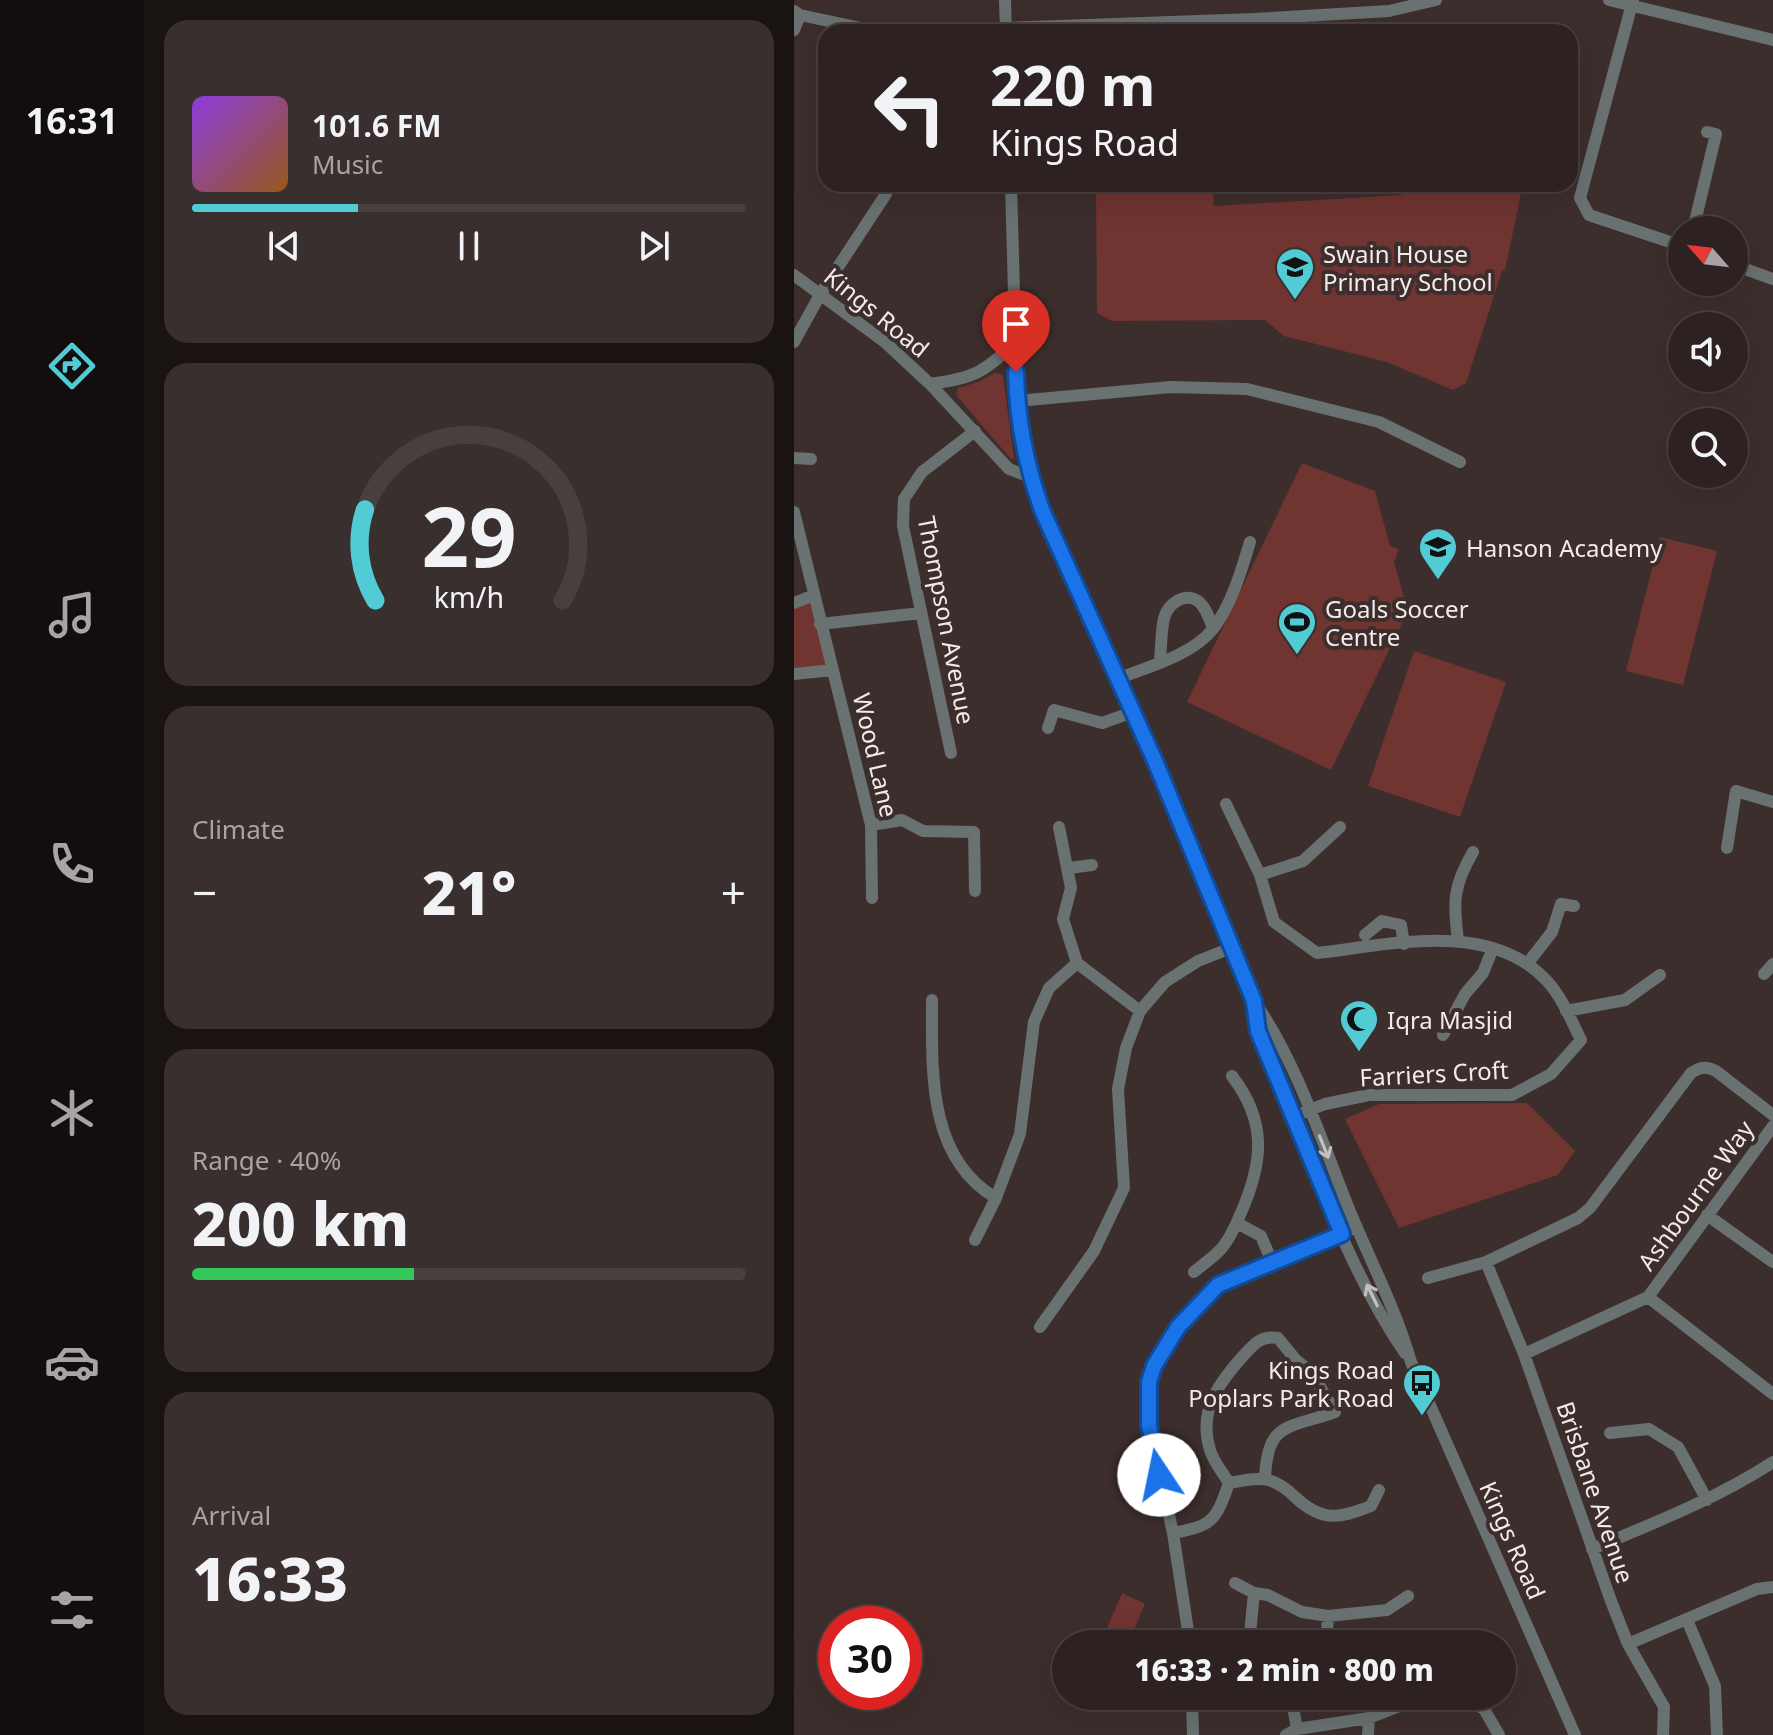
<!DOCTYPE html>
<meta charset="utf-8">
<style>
:root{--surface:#2d2221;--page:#392f2e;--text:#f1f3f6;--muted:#a7a4a5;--line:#483f3f;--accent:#51ccd4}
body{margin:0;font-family:"Noto Sans",sans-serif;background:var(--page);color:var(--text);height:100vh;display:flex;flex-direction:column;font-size:30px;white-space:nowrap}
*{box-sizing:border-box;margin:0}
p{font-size:26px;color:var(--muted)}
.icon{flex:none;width:44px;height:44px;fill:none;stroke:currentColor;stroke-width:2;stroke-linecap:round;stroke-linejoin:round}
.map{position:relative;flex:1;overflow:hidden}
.sheet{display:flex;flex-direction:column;gap:20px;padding:20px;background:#191312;width:650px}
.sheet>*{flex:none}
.top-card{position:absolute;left:24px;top:24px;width:760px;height:168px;border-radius:24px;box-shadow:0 8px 32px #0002,0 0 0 2px var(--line);background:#2d2221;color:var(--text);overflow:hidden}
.needle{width:52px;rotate:298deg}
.buttons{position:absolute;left:874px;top:216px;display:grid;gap:16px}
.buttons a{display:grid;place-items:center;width:80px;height:80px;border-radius:50%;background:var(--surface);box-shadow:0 8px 32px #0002,0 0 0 2px var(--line);font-size:40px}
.speed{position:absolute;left:24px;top:1606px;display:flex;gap:16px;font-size:40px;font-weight:700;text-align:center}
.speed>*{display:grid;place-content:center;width:104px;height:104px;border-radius:50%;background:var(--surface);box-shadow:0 8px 32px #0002,0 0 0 2px var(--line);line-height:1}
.speed .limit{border:12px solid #d22;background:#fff;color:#111}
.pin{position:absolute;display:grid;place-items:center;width:68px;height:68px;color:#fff;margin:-82px -34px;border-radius:50% 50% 50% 0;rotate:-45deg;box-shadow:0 0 8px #0007}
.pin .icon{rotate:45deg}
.me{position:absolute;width:88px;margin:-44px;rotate:349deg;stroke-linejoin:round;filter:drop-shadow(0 0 6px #0008)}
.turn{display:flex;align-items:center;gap:28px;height:168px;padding:0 40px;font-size:36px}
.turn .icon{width:104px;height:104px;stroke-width:2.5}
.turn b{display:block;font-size:56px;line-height:68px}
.big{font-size:60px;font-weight:800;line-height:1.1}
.sheet .widget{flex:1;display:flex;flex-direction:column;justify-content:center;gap:12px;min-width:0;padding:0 28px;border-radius:24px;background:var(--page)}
.sheet .dial{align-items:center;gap:0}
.dial svg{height:208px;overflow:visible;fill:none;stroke:var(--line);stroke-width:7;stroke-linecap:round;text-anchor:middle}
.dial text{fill:var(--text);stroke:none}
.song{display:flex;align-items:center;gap:24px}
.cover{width:96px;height:96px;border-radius:12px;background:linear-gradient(135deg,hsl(270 70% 55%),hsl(30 70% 35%))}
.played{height:8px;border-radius:4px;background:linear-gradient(90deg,var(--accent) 30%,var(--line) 30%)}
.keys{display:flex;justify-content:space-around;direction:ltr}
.heat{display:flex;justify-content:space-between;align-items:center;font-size:44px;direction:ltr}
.charge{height:12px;border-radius:6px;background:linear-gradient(90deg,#34c759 40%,var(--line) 0)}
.trip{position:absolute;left:258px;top:1630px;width:464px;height:80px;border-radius:40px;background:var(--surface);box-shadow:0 8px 32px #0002,0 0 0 2px var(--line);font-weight:800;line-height:80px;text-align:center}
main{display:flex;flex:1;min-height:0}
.menu{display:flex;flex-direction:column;width:144px;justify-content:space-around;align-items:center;background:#120e0d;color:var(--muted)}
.menu .icon{width:56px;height:56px}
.menu .on{color:var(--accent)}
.menu b{font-size:36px;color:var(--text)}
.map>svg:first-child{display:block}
.green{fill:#703431}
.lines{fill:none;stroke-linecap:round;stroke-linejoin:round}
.minor{stroke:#697171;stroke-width:12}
.oneway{stroke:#c3c0bf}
.route-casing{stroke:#114b97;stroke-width:20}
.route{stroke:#1a73e8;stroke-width:14}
.labels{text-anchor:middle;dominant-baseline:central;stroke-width:8;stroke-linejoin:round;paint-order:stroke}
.poi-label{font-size:24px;fill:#f3eae9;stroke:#3c2e2c;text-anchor:start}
.street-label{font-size:24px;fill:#f3eae9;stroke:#3c2e2c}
</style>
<main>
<nav class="menu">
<b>16:31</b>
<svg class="icon on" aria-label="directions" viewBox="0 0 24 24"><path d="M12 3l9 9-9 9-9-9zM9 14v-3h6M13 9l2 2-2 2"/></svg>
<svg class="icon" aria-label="music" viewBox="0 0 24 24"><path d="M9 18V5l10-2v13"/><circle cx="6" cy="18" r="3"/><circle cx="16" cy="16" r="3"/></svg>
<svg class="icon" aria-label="phone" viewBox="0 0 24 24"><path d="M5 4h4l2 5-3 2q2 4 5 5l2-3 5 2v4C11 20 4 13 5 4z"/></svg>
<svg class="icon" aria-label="climate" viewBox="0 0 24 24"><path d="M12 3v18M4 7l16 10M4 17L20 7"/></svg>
<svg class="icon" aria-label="car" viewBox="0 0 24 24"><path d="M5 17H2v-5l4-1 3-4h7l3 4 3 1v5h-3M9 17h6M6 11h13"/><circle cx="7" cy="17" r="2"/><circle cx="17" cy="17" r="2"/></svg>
<svg class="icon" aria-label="filters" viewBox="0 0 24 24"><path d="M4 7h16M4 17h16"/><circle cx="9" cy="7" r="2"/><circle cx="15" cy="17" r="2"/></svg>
</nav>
<section class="sheet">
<div class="widget">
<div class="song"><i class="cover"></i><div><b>101.6 FM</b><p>Music</p></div></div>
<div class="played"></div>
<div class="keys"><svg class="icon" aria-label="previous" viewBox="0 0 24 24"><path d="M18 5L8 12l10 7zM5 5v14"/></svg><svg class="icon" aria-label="pause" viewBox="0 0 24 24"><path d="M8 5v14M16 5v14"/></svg><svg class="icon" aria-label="next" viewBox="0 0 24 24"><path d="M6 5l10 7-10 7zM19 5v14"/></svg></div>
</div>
<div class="widget dial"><svg viewBox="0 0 100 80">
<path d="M14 69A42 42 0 1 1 86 69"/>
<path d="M14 69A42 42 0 0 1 10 34" stroke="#51ccd4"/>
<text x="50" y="56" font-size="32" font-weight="700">29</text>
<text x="50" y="72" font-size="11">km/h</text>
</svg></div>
<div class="widget"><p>Climate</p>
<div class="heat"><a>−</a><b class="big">21°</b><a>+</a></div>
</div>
<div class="widget"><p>Range · 40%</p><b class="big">200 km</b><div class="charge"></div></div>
<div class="widget"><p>Arrival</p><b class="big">16:33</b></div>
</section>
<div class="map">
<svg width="979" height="1735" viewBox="0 0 979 1735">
<rect width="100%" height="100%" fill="#3c2e2c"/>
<path class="green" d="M 302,184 L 418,184 L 420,206 L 608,195 L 610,184 L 729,184 L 711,270 L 708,271 L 672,383 L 659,390 L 593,362 L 490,336 L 471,320 L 318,321 L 303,313 Z
M 201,373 L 209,375 L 220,458 L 217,459 L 162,395 L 164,388 L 184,382 Z
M 508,463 L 581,491 L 596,546 L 605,549 L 600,562 L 614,611 L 537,770 L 393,702 Z
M 866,537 L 923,551 L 889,685 L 832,671 Z
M 18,600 L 34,666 L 0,670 L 0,608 Z
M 620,651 L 712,682 L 666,817 L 574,786 Z
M 733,1103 L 781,1151 L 764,1175 L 605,1228 L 551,1119 L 585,1104 Z
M 328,1593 L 351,1604 L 334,1644 L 306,1644 Z"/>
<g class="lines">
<path class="minor" d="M 211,0 L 212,32
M 815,0 L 979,40
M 839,0 L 786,198 L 795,215 L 888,246
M 0,11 L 6,15 L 86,32
M 0,30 L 6,15
M 99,32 L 460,19 L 595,11 L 642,0
M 217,184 L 223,401 L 236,477 L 270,560 L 361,761 L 460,1001 C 504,1064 528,1143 557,1214 C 578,1264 602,1310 617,1362 L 781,1735
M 899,230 L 922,134 L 913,132
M 940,265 L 979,279
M 0,275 L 92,343 L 136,384 L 215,469 L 236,477
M 0,342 L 27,293 L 92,194 L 91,184
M 136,384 C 180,378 189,373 221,343
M 223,401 L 377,387 L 453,389 L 585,422 L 666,462
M 0,458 L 17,459
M 0,512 L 77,825 L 78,898
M 0,603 L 20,595
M 26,624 L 127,613
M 366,662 C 367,648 367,632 370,618 C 374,604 390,592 404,601 C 412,607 416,620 419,629
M 0,674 L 39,670
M 324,679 C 355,666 397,656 419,629 C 438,604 447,571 456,542
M 254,728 L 260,710 L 308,723 L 339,712
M 157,753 L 109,526 L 110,499 L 128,472 L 181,431
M 432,804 L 466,875 L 480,922 L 523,953 C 595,945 696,919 753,981 C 768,997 777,1020 787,1040 L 757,1074 L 718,1095 L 575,1095 L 531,1104 L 498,1117
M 77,825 L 108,820 L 129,831 L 180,832 L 181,891
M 265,827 L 277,888 L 269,919 L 283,963 L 346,1011
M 933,848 L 942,791 L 979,802
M 275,868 L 298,865
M 466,875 L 509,861 L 546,827
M 571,935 L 588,921 L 607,925 L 610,944
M 664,940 C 659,902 659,886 679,852
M 733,964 L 758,932 L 767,904 L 780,906
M 970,974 L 979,964
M 138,1000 C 138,1070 133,1158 202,1198
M 460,1004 C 467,1048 487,1090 504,1132 C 534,1205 566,1288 611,1353
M 772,1011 L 831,1000 L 866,975
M 649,1035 L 671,994 L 689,973 L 699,948
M 913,1215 L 979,1262
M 443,1223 L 467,1236 L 478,1262
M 181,1240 L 202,1198 L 226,1134 L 240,1022 L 255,988 L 283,963
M 692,1262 L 730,1354 L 817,1601 L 834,1644 L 870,1707 L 869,1735
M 400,1272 C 408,1265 417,1259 424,1252 C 434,1243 441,1227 446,1215 C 469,1163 474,1123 438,1076
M 634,1278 L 692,1262 L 784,1218 L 796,1208 L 897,1073 C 906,1067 912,1066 922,1071 L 979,1115
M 854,1297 L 979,1394
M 246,1327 L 300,1251 L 330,1188 L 324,1089 L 332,1048 L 346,1011 L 371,982 L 404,961 L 437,948
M 730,1354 L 854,1297 L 979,1126
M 816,1433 L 855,1429 L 884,1447 L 913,1500
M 435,1483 C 429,1473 419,1461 416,1450 C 404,1411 424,1384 449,1356 C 460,1344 467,1335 484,1338 L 502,1360 L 518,1373 L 541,1412 C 494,1429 473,1421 471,1479
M 379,1533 C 419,1526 422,1520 435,1483 C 447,1481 462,1477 474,1480 C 485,1483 493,1489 501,1497 C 528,1522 544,1519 577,1506 L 585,1490
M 798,1549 C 860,1523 922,1499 979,1462
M 441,1583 L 460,1593 L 474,1595 L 508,1612 L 534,1616 L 593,1610 L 614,1596
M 893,1620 L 921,1686 L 923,1735
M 396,1644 L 379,1533 L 355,1425 L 355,1382 L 360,1366 L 384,1327 L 424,1285 L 563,1227
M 455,1644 L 460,1593
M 526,1644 L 533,1634 L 534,1616
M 834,1644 L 963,1589 L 979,1587
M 398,1696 L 399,1735
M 497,1696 L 503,1729
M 667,1696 L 690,1709 L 705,1735
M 492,1735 L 503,1729 L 575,1718 L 631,1696
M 574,1735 L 575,1718"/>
</g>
<defs><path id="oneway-shaft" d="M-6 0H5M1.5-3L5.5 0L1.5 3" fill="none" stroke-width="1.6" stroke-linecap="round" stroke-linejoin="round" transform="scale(2)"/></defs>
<g class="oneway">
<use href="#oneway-shaft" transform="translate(530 1147) rotate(68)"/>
<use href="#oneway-shaft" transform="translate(578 1295) rotate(-116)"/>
</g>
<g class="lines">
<g class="route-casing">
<path id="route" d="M 222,372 C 223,419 232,465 248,510 L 361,761 L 460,1001 L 464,1031 L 548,1234 L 424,1285 L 384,1327 L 360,1366 L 355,1382 L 355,1425 L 365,1475"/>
</g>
<use href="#route" class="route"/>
</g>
<defs>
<g id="school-pin" transform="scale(2)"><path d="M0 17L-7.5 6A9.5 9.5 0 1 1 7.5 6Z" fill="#51ccd4" stroke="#3c2e2c"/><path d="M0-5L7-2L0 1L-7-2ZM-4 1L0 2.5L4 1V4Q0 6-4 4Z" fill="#111"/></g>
<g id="stadium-pin" transform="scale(2)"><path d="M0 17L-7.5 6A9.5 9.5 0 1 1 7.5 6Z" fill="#51ccd4" stroke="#3c2e2c"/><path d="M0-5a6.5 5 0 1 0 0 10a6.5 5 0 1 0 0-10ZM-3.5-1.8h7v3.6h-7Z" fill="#111"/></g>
<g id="mosque-pin" transform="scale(2)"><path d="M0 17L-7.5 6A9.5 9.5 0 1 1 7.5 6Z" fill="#51ccd4" stroke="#3c2e2c"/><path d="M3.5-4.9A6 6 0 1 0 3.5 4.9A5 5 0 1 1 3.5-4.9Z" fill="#111"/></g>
<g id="bus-pin" transform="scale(2)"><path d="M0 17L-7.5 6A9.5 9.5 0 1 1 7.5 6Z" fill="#51ccd4" stroke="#3c2e2c"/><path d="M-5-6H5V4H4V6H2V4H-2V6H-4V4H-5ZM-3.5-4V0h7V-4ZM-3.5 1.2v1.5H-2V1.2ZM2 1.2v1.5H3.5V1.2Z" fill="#111"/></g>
</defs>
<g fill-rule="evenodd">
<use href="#school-pin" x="501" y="267"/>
<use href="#school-pin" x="644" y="547"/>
<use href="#stadium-pin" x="503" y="622"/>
<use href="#mosque-pin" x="565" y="1019"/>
<use href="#bus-pin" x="628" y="1383"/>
</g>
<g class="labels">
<g class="poi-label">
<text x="529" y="253">Swain House<tspan x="529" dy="28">Primary School</tspan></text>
<text x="672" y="547">Hanson Academy</text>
<text x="531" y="608">Goals Soccer<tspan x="531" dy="28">Centre</tspan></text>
<text x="593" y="1019">Iqra Masjid</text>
<text x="600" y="1369" text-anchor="end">Kings Road<tspan x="600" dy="28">Poplars Park Road</tspan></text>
</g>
<g class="street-label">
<text transform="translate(83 312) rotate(39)">Kings Road</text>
<text transform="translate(153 620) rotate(79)">Thompson Avenue</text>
<text transform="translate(82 755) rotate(77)">Wood Lane</text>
<text transform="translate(640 1073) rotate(-3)">Farriers Croft</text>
<text transform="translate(901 1195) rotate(-54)">Ashbourne Way</text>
<text transform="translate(802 1492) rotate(71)">Brisbane Avenue</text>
<text transform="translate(719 1540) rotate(66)">Kings Road</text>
</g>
</g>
</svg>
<div class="buttons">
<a><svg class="needle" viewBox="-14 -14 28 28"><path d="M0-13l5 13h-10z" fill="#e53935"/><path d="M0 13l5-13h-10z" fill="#a7a4a5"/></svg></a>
<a><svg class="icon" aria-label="sound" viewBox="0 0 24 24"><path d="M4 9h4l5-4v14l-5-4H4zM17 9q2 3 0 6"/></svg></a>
<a><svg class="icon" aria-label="search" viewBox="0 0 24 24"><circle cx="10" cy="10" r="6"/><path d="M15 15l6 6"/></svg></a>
</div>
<div class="speed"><div class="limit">30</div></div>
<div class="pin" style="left:222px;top:372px;background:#d93025"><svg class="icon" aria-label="arrive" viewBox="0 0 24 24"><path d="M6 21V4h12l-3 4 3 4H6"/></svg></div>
<svg class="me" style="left:365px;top:1475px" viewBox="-20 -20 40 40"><circle r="19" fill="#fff"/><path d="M0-13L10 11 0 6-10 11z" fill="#1a73e8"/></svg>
<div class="trip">16:33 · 2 min · 800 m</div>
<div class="top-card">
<div class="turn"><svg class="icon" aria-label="left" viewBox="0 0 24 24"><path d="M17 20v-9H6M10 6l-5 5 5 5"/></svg><div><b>220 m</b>Kings Road</div></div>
</div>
</div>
</main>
